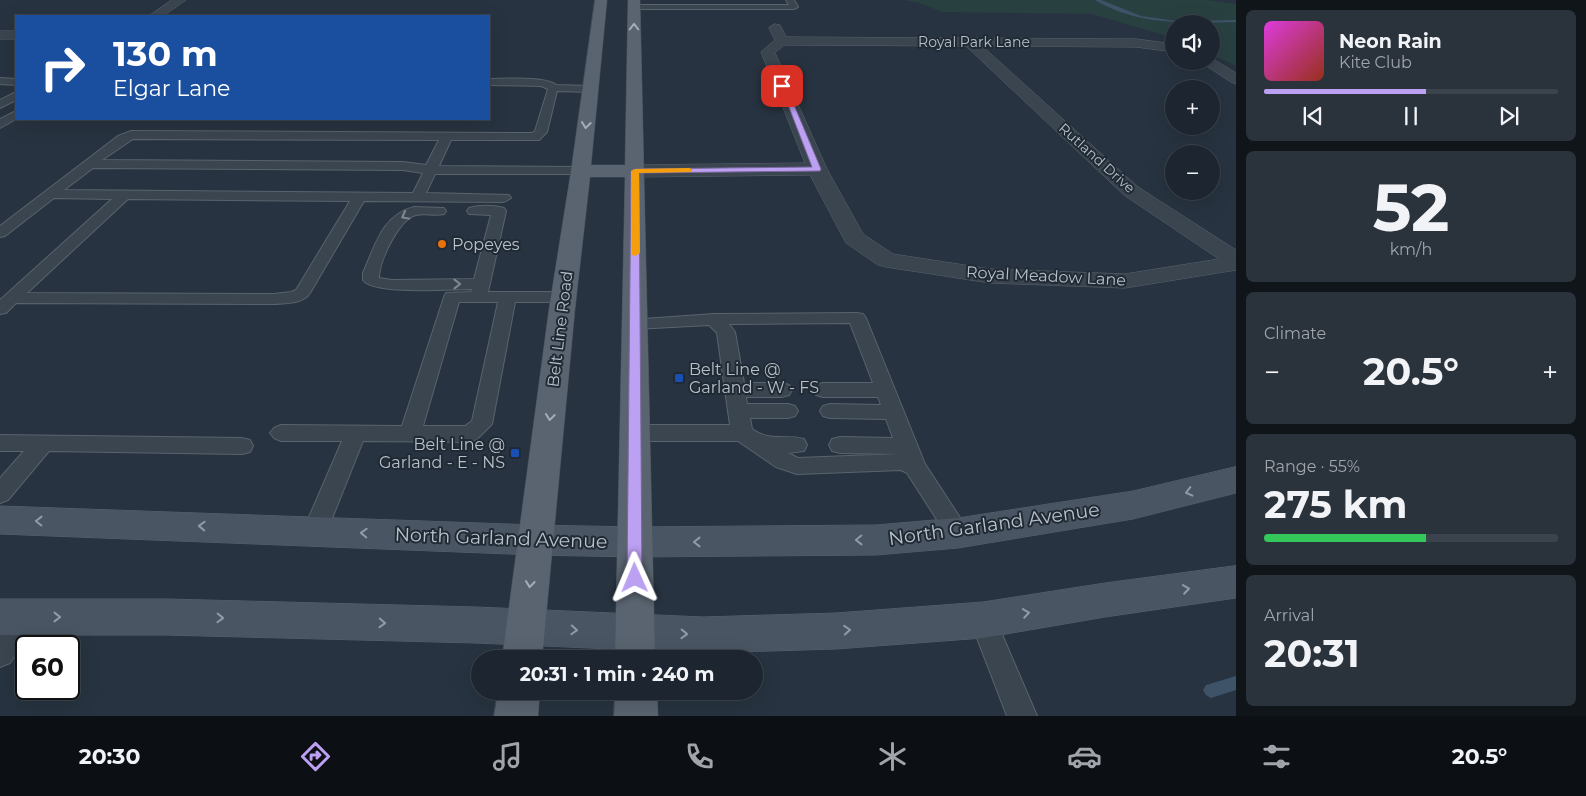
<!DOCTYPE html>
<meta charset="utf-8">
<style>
:root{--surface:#1d2630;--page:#2a323c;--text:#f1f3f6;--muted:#a0a5ab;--line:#3b434c;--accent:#bca0f2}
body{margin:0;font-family:Montserrat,sans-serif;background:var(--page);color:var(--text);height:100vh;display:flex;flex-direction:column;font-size:19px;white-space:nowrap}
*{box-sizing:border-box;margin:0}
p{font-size:16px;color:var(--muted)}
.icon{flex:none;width:28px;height:28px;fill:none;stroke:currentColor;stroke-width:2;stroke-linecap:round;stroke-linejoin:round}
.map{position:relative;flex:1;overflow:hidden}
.panel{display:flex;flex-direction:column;gap:10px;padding:10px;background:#10151a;width:350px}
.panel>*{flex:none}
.hud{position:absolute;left:15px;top:15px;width:475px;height:105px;border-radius:0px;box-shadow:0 5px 20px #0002,0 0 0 1px var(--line);background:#1a4fa0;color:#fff;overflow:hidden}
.fabs{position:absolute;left:1165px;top:15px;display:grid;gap:10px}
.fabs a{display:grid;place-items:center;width:55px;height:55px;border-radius:50%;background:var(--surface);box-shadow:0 5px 20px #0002,0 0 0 1px var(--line);font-size:25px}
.speed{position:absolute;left:15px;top:635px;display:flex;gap:10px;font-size:25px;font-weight:700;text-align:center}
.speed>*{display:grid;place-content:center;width:65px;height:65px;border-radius:50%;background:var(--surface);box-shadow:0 5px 20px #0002,0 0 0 1px var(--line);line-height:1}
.speed .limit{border:2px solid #111;border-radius:8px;background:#fff;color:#111}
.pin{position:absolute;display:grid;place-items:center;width:42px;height:42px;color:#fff;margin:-21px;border-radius:10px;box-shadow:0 2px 8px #0006}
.me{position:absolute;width:55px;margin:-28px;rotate:359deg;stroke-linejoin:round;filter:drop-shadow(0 0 4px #0008)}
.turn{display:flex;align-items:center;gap:18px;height:105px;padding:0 15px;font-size:22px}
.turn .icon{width:65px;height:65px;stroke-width:2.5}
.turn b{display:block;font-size:35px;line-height:42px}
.big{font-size:38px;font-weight:700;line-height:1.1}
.panel .tile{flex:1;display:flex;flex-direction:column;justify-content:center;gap:8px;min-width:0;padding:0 18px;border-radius:8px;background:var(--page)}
.panel .dial{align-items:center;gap:0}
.dial b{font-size:65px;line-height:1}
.song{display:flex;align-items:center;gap:15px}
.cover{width:60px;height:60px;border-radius:8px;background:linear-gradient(135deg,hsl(300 70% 55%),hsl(10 70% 35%))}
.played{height:5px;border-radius:2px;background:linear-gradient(90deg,var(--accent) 55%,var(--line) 55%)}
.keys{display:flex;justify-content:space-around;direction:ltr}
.heat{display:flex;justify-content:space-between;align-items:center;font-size:28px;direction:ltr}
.charge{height:8px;border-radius:4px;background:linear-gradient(90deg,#34c759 55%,var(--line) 0)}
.trip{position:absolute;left:471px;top:650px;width:292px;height:50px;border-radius:25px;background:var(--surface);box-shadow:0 5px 20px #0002,0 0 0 1px var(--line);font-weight:700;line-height:50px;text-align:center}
.tabs{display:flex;height:80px;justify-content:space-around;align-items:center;background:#0c0f13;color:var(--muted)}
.tabs .icon{width:35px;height:35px}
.tabs .current{color:var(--accent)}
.tabs b{font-size:22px;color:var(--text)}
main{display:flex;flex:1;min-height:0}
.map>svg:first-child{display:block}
.green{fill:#294041}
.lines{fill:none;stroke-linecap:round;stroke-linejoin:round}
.stream{fill:#3e5268;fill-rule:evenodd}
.service-casing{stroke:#59636d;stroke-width:2}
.minor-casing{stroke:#59636d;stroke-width:1}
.secondary-casing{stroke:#59636d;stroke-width:1}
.primary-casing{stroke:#454e59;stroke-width:1}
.service{fill:#3b4550;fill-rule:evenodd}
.minor{fill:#3b4550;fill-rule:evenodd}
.secondary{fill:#495563;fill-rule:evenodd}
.primary{fill:#596470;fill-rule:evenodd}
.oneway{stroke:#a5aeb8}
.oneway2{stroke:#808993}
.oneway3{stroke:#919ba6}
.route{fill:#bca0f2;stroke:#7a689d}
.slow{fill:#f59e0b}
.food-dot{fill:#e8710a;stroke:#202a35;stroke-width:2}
.transit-dot{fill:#1a4fb4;stroke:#202a35;stroke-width:2}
.labels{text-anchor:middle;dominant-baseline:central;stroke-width:4;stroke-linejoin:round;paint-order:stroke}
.far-street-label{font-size:14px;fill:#b8c0ca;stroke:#202a35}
.poi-label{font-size:16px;fill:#b8c0ca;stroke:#202a35;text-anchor:start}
.street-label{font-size:16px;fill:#b8c0ca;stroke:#202a35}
.near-street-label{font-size:19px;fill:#b8c0ca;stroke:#202a35}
</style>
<main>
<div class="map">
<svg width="1236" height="716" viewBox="0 0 1236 716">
<rect width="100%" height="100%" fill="#273340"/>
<path class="green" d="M 903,0 L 1206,0 L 1236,4 L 1236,66 L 1211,54 L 1211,24 L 1174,24 L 1174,38 L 1092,14 L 942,12 L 920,3 Z"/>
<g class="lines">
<path class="stream" d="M 1095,0 L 1101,0 L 1141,16 L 1177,21 L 1236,20 L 1236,22 C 1188,23 1138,26 1095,0 Z
M 1236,676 L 1236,690 L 1211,698 L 1206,695 L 1203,690 L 1206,685 Z"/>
<g class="service-casing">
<path id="service" d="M 786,0 L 794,0 L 798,7 L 794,9 L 634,9 L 630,7 L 634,5 L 789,5 Z
M 0,78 L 16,79 L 16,85 L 0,84 Z
M 489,79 C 503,79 546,76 556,85 L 590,86 L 595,89 L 590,92 L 557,91 L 547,132 L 539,140 L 451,140 L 439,166 L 581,167 L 586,168 L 588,171 L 586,174 L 435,174 L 426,193 L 509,195 L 511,198 L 504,202 L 364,201 L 310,293 C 303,304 286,303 274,304 L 16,303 L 6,313 L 0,314 L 0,300 L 112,199 L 54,198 L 5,236 L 0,237 L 0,226 L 118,136 L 131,131 L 532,133 L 535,131 L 548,89 L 541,86 L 489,85 ZM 133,139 L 439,140 L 426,165 L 403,162 L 102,160 ZM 93,168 L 403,170 L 423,173 L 413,193 L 64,190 ZM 128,199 L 350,201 L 296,290 L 291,292 L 274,294 L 27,293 Z
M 16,92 L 16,100 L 0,108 L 0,100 Z
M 16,111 L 16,119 L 0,128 L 0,119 Z
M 414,207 L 444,208 L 446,211 L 444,214 C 435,216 425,213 416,215 C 399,219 379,261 379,278 L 392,280 L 474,279 L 491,215 L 469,214 L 467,211 L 469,208 C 479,205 494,205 504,208 L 506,211 L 488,292 L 563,292 L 569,293 L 571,297 L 569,301 L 563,302 L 515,302 L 492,424 L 477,439 L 470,442 L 363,441 L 327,531 L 323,538 L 315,541 L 307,538 L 303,531 L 342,441 L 281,441 L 274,438 L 270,433 L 274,428 L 281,425 L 402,426 L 444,297 L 446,293 L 471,292 L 472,289 C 451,289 373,295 363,280 L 363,273 C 375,246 382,215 414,207 ZM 459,302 L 498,302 L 472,421 L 465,426 L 423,426 Z
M 857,313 L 863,314 L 866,318 L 925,464 L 970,533 L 966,540 L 958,543 L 950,540 L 907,473 L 901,470 L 797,474 L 776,467 L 738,441 L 633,441 L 626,438 L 622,433 L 626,428 L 633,425 L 730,425 L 717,333 L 709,325 L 635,329 L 629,328 L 626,324 L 629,320 L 714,314 ZM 850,323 L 873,383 L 823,383 L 816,385 L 813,390 L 816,395 L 823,397 L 878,397 L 881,405 L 830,404 L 823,406 L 820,411 L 823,416 L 830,418 L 886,419 L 893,438 L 840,437 L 832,439 L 829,445 L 832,451 L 840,453 L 899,454 L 798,458 L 788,453 L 804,451 L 807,445 L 804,439 C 782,433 773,443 752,429 L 750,418 L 788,418 L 795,416 L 798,411 L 795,406 L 788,404 L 747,404 L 746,397 L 782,397 L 789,395 L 792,390 L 789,385 L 782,383 L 744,383 L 735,332 L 729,324 Z
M 0,435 L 242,438 L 250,440 L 253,446 L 250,452 L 242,454 L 49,451 L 8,500 L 0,503 L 0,478 L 24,451 L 0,451 Z
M 24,605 L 33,608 L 37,617 L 10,663 L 0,667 L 0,630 L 15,608 Z
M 983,608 L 992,611 L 1037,716 L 1007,716 L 970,620 L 974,611 Z"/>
</g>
<g class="minor-casing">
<path id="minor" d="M 172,0 L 186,0 L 163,16 L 149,16 Z
M 775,24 L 780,25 L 786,37 L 1136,39 L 1174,44 L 1174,52 L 1136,47 L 982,46 L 1138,187 L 1236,250 L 1236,270 L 1125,288 L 990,283 L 886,267 L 878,265 L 846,243 L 810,175 L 635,177 L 628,175 L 625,171 L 628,167 L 635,165 L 805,163 L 761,52 L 775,40 L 769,28 ZM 785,45 L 966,46 L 1124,195 L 1219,259 L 1125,274 L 990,269 L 893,254 L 863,234 L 827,169 L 775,53 Z
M 0,31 L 16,31 L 16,39 L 0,39 Z
M 1211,58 L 1236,73 L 1236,84 L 1231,82 L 1199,61 L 1211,61 Z"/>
</g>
<g class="secondary-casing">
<path id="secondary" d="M 1236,467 L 1236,493 L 1133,519 L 958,548 L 876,555 L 634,557 L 535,555 L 0,534 L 0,506 L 535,525 L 634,527 L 876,525 L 958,518 L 1133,491 Z
M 1236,566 L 1236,598 L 1105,617 L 983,638 L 836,649 L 703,653 L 476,643 L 166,635 L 0,635 L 0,599 L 166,599 L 476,607 L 703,617 L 836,613 L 983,602 L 1105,583 Z"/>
</g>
<g class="primary-casing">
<path id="primary" d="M 595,0 L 607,0 L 591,165 L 625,165 L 628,0 L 640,0 L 655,659 L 615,659 L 625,177 L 590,177 L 575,309 L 542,659 L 502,659 L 549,309 L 571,171 Z
M 498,691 L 540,691 L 538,716 L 494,716 Z
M 615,691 L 657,691 L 658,716 L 614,716 Z"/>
</g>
<use href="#service" class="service"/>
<use href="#minor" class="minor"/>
<use href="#secondary" class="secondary"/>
<use href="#primary" class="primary"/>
</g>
<defs><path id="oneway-chevron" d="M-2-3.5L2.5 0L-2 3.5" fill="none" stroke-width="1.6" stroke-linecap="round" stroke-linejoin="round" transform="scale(1.25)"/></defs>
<g class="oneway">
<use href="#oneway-chevron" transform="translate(634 27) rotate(-90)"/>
<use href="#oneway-chevron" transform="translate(586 125) rotate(97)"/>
<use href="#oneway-chevron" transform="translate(550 417) rotate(97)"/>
<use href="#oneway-chevron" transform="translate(530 584) rotate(96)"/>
</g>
<g class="oneway2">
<use href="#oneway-chevron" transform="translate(405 216) rotate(151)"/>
<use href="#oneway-chevron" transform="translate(457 284)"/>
</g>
<g class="oneway3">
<use href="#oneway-chevron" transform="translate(1189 492) rotate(166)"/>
<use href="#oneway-chevron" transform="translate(39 521) rotate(-179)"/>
<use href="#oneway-chevron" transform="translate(202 526) rotate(-178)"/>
<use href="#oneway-chevron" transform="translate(364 533) rotate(-178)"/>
<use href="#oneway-chevron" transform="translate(859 540) rotate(179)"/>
<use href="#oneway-chevron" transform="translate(697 542) rotate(180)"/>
<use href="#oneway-chevron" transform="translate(1186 589) rotate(-8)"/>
<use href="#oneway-chevron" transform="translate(1026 613) rotate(-9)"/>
<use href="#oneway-chevron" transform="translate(57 617)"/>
<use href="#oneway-chevron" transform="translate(220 618) rotate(2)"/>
<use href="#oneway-chevron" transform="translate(382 623) rotate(2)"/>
<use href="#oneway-chevron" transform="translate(574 630) rotate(3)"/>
<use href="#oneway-chevron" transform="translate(847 630) rotate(-5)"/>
<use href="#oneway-chevron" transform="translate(684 634) rotate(2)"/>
</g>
<path class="route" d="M 780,84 L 786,86 L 821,169 L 820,171 L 639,173 L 642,578 L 640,583 L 635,585 L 629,583 L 627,578 L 631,171 L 635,169 L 812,167 Z"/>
<path class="slow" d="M 689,168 L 692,169 L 692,172 L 639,173 L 640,253 L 635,256 L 632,255 L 631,171 L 635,169 Z"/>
<circle class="food-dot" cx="442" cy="244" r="5"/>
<g class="transit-dot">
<rect x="674" y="373" width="10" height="10" rx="2.5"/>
<rect x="510" y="448" width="10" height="10" rx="2.5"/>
</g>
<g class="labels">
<g class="far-street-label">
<text x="974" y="42">Royal Park Lane</text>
<text transform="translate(1097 158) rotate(42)">Rutland Drive</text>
</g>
<g class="poi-label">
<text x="452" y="244">Popeyes</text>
<text x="689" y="369">Belt Line @<tspan x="689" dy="18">Garland - W - FS</tspan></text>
<text x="505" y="444" text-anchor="end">Belt Line @<tspan x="505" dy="18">Garland - E - NS</tspan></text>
</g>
<g class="street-label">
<text transform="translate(1046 276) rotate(3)">Royal Meadow Lane</text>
<text transform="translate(560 329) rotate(-83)">Belt Line Road</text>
</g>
<g class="near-street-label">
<text transform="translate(994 524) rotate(-8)">North Garland Avenue</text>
<text transform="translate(501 538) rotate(2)">North Garland Avenue</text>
</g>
</g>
</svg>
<div class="fabs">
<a><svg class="icon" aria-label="sound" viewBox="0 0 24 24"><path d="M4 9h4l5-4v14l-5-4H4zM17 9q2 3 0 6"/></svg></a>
<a>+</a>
<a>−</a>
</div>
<div class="speed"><div class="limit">60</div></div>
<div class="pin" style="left:782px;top:86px;background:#d93025"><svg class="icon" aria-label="arrive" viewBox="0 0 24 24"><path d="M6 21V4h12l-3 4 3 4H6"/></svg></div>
<svg class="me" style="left:635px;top:578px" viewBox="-20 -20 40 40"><path d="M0-17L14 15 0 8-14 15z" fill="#bca0f2" stroke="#fff" stroke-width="4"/></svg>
<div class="trip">20:31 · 1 min · 240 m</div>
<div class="hud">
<div class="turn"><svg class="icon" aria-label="right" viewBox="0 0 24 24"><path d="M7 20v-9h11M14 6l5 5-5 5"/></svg><div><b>130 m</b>Elgar Lane</div></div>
</div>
</div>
<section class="panel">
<div class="tile">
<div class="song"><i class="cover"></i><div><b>Neon Rain</b><p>Kite Club</p></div></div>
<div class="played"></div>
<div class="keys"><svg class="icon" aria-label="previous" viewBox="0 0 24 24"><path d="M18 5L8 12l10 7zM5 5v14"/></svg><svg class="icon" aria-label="pause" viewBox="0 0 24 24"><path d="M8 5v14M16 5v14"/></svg><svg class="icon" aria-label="next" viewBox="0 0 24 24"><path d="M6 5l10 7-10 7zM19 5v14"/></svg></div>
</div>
<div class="tile dial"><b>52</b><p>km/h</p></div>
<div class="tile"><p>Climate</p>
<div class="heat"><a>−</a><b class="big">20.5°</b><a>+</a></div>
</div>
<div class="tile"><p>Range · 55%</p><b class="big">275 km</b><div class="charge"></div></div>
<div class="tile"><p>Arrival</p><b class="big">20:31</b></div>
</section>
</main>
<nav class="tabs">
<b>20:30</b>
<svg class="icon current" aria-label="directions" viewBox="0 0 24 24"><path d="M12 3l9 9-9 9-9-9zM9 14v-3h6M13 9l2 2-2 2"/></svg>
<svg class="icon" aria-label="music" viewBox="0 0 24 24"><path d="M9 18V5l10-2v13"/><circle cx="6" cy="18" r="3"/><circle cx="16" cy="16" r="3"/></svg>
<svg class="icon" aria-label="phone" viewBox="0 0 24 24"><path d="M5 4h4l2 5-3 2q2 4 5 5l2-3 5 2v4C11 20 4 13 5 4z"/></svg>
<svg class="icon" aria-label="climate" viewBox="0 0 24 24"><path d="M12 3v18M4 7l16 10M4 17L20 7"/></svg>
<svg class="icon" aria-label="car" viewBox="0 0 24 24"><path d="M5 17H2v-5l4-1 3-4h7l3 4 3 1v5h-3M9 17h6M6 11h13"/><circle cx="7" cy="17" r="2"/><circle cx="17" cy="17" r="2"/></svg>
<svg class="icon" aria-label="filters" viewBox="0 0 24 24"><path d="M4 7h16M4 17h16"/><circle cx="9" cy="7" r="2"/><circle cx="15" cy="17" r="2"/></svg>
<b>20.5°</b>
</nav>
